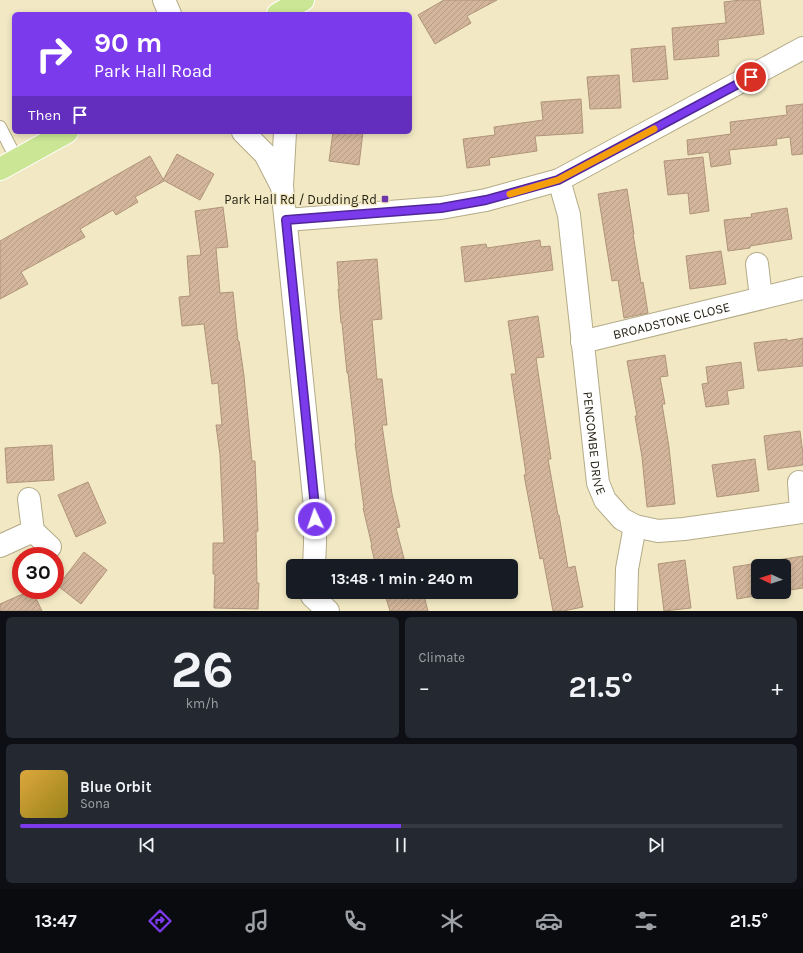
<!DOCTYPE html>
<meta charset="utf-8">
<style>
:root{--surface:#171b24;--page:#242831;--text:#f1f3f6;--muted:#9ea1a6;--line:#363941;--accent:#7c3aed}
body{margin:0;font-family:Karla,sans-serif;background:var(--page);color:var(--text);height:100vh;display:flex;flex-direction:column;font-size:15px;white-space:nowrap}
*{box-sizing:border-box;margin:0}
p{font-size:13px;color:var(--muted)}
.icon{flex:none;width:22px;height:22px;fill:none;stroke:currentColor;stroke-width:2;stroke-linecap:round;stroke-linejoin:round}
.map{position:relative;height:611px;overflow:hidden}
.panel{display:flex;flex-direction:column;gap:6px;padding:6px;background:#0d0f14;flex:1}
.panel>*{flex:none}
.guide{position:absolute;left:12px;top:12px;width:400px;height:122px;border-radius:6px;box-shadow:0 2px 6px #0003;background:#7c3aed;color:#fff;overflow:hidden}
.needle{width:26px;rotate:273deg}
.fabs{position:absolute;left:751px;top:559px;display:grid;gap:8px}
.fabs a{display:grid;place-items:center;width:40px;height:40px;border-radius:6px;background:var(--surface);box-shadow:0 2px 6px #0003;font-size:20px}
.speed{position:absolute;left:12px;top:547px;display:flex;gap:8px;font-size:20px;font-weight:700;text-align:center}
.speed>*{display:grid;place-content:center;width:52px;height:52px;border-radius:50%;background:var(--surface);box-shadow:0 2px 6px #0003;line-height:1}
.speed .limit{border:6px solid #d22;background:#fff;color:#111}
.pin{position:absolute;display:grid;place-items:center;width:34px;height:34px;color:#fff;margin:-17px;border:2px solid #fff;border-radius:50%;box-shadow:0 1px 4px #0007}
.me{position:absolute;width:44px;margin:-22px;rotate:357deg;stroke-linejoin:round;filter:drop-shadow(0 0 3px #0008)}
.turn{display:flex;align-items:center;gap:14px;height:84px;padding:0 16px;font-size:18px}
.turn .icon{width:52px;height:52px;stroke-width:2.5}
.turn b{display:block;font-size:28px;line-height:34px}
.then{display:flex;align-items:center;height:38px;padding:0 16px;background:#0003;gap:8px;font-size:15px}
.big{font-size:30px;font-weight:700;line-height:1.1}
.panel .tile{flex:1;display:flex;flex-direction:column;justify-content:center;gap:6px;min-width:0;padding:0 14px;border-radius:6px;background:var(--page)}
.panel .dial{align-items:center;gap:0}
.dial b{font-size:52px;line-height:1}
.song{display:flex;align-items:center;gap:12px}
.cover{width:48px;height:48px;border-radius:6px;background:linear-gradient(135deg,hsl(40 70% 55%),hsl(50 70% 35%))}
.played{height:4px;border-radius:2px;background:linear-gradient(90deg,var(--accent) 50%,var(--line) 50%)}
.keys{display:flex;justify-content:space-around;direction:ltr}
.heat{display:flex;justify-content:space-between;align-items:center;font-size:22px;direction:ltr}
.panel .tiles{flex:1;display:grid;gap:6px;grid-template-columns:1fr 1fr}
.tile:last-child{grid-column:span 2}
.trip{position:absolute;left:286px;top:559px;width:232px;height:40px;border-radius:6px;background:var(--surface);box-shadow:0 2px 6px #0003;font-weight:700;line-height:40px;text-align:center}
.tabs{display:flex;height:64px;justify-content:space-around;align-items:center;background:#090b0e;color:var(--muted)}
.tabs .icon{width:28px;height:28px}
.tabs .active{color:var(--accent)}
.tabs b{font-size:18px;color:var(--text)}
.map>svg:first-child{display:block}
.building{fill:url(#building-hatch);stroke:#b0947a}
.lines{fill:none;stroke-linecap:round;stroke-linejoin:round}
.service-casing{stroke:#b4ab88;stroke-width:14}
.minor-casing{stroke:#b4ab88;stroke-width:24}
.primary-casing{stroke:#fff;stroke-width:24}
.service{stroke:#fff;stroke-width:12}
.minor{stroke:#fff;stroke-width:22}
.primary{stroke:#cbe694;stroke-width:22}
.route-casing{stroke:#51269a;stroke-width:10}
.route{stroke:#7c3aed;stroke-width:7}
.slow{stroke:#f59e0b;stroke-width:7}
.poi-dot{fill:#6f36ac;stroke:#f2e9c4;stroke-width:1.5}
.labels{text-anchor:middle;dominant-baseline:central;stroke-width:3;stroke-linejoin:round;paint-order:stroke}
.poi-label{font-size:13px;fill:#201d0f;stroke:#f2e9c4;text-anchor:end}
.street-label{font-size:13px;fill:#201d0f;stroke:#f2e9c4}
</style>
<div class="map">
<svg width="803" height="611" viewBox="0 0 803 611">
<defs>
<pattern id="building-hatch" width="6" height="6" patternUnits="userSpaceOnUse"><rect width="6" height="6" fill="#d2b59a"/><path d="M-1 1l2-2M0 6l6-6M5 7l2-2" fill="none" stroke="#b49b84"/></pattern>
</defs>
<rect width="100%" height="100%" fill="#f2e9c4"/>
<path class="building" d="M 444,0 L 497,0 L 467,16 L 471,23 L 435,44 L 418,15 Z
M 741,0 L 760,0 L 764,34 L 718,40 L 719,56 L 674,60 L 672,28 L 726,23 L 724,2 Z
M 665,46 L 668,79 L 633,82 L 631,49 Z
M 619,75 L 621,108 L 590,109 L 587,77 Z
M 581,99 L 583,133 L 535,136 L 537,151 L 489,158 L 490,165 L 467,168 L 463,139 L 495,135 L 494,127 L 543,120 L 541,102 Z
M 803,104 L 803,154 L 792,155 L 790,137 L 776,139 L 777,145 L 729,150 L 731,164 L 711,167 L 709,152 L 688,155 L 687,140 L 731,134 L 730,122 L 787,115 L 786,106 Z
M 333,132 L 363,132 L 359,165 L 329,161 Z
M 177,154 L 214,174 L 200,200 L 163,180 Z
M 150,156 L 164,181 L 135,197 L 138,202 L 116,215 L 113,210 L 80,229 L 85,237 L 21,272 L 28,284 L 0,299 L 0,241 Z
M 703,157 L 709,211 L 690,214 L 688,193 L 668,195 L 664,161 Z
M 627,189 L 634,234 L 633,234 L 641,283 L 643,282 L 648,313 L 624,318 L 618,280 L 612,281 L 598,194 Z
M 223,207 L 228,247 L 216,248 L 220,293 L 233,292 L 238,341 L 239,341 L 244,376 L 252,461 L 255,461 L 258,531 L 256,532 L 257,583 L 259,583 L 258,609 L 214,608 L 215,574 L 213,574 L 213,543 L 224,543 L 220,455 L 216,425 L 222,425 L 218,383 L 212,384 L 204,324 L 182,326 L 179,297 L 190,296 L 187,256 L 201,255 L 195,211 Z
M 787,208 L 792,239 L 750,246 L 750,248 L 728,251 L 724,220 L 752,217 L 751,214 Z
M 540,240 L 541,247 L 550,246 L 553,270 L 465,282 L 461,247 L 486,244 L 487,248 Z
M 721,251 L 726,284 L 690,289 L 686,256 Z
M 377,259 L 382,319 L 372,320 L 377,379 L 382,379 L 387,425 L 382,425 L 392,494 L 400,527 L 396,528 L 406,566 L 376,566 L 371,546 L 372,546 L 363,508 L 364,508 L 355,443 L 356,443 L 348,373 L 347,373 L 342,323 L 341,323 L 338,289 L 339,289 L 337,262 Z
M 538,316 L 544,357 L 536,358 L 551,459 L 548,459 L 558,515 L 559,515 L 568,568 L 575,566 L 583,607 L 563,611 L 553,611 L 543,558 L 540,559 L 524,475 L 526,474 L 511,374 L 516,374 L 508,321 Z
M 803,338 L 803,366 L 758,371 L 754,343 L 787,339 L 787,341 Z
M 665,355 L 668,376 L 660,377 L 665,404 L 662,404 L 669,447 L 675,504 L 647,507 L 642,457 L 635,416 L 637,416 L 627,361 Z
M 741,362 L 744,388 L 727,391 L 729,404 L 706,407 L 702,384 L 708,383 L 706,367 Z
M 800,431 L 803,454 L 803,465 L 768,470 L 764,436 Z
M 52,445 L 54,480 L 7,483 L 5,448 Z
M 755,459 L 759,491 L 717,497 L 712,465 Z
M 88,482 L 106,523 L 76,537 L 58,495 Z
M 84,552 L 107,570 L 81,604 L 58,586 Z
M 803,556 L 803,588 L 784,591 L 784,566 L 758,566 L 758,592 L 779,592 L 737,599 L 733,567 Z
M 685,560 L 691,608 L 664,611 L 658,564 Z
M 32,590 L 42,611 L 0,611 L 0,604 Z
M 404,592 L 423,592 L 428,611 L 390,611 L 386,598 Z"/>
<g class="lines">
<g class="service-casing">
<path id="service" d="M 0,127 L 17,160"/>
</g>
<g class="minor-casing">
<g id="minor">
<path d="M 164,0 L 170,14"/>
<path d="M 243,132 L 265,154 L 281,185"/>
<path d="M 285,132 L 282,186 L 315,507 L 315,544 L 314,566"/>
<path id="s1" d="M 559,180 L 569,215 L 598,483 L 605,500 L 622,519 L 635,526 L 658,531 L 684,529 L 803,512"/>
<path d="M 286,220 L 441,208 L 486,200 L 559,180 L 803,48"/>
<path d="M 757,264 L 761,298"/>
<path id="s2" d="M 582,342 L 803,288"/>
<path d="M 799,482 L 801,512"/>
<path d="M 29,499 L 33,531 L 50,547"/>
<path d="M 0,546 L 33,531"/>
<path d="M 312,596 L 328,611"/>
<path d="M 626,610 L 627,569 L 635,526"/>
</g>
</g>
<g class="primary-casing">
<path id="primary" d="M 278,14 L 303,0
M 0,169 L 67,132"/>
</g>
<use href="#service" class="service"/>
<use href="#minor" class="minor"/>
<use href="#primary" class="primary"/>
</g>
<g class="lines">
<g class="route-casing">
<path id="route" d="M 315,519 L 315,507 L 286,220 L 441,208 L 486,200 L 558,180 L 751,77"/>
</g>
<use href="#route" class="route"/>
<path class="slow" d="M 510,194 L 558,180 L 654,129"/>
</g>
<rect class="poi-dot" x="381" y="195" width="8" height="8" rx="2"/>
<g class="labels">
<g class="poi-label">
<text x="377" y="199">Park Hall Rd / Dudding Rd</text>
</g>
<g class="street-label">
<text stroke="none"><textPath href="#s2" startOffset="92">BROADSTONE CLOSE</textPath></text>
<text stroke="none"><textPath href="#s1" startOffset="266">PENCOMBE DRIVE</textPath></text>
</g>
</g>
</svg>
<div class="fabs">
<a><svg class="needle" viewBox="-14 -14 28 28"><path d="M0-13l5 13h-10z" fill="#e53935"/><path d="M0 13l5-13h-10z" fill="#9ea1a6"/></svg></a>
</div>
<div class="speed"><div class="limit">30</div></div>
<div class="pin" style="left:751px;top:77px;background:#d93025"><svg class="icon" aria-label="arrive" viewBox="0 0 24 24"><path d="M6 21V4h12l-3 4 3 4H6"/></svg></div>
<svg class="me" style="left:315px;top:519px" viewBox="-20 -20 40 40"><circle r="17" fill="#7c3aed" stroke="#fff" stroke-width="3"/><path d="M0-11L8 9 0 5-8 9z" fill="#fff"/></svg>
<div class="trip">13:48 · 1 min · 240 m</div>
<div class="guide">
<div class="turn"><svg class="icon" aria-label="right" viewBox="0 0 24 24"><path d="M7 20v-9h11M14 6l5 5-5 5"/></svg><div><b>90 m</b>Park Hall Road</div></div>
<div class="then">Then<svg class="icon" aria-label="arrive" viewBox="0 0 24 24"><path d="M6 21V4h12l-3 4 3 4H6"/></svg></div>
</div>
</div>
<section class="panel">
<div class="tiles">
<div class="tile dial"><b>26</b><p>km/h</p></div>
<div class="tile"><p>Climate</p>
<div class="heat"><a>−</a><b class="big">21.5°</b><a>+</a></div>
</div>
<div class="tile">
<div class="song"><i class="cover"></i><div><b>Blue Orbit</b><p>Sona</p></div></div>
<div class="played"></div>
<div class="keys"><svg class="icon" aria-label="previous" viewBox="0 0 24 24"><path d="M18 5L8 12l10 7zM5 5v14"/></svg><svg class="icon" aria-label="pause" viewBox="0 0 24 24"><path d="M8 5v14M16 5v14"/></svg><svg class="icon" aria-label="next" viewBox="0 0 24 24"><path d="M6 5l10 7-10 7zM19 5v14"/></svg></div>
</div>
</div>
</section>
<nav class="tabs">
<b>13:47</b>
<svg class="icon active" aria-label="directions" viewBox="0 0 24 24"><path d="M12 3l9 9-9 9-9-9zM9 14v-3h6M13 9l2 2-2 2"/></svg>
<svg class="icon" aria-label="music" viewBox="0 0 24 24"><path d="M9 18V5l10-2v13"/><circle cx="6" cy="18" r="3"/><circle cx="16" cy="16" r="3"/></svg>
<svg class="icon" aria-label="phone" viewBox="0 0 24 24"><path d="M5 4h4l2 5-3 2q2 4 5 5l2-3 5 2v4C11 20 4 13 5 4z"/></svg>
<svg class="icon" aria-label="climate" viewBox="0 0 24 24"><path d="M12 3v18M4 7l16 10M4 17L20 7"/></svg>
<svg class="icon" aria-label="car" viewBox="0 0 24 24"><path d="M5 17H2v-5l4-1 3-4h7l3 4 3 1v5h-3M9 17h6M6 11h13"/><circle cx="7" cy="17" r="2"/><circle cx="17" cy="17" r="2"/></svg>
<svg class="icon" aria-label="filters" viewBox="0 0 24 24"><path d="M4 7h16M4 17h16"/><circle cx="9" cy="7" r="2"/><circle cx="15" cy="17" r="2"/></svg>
<b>21.5°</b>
</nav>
